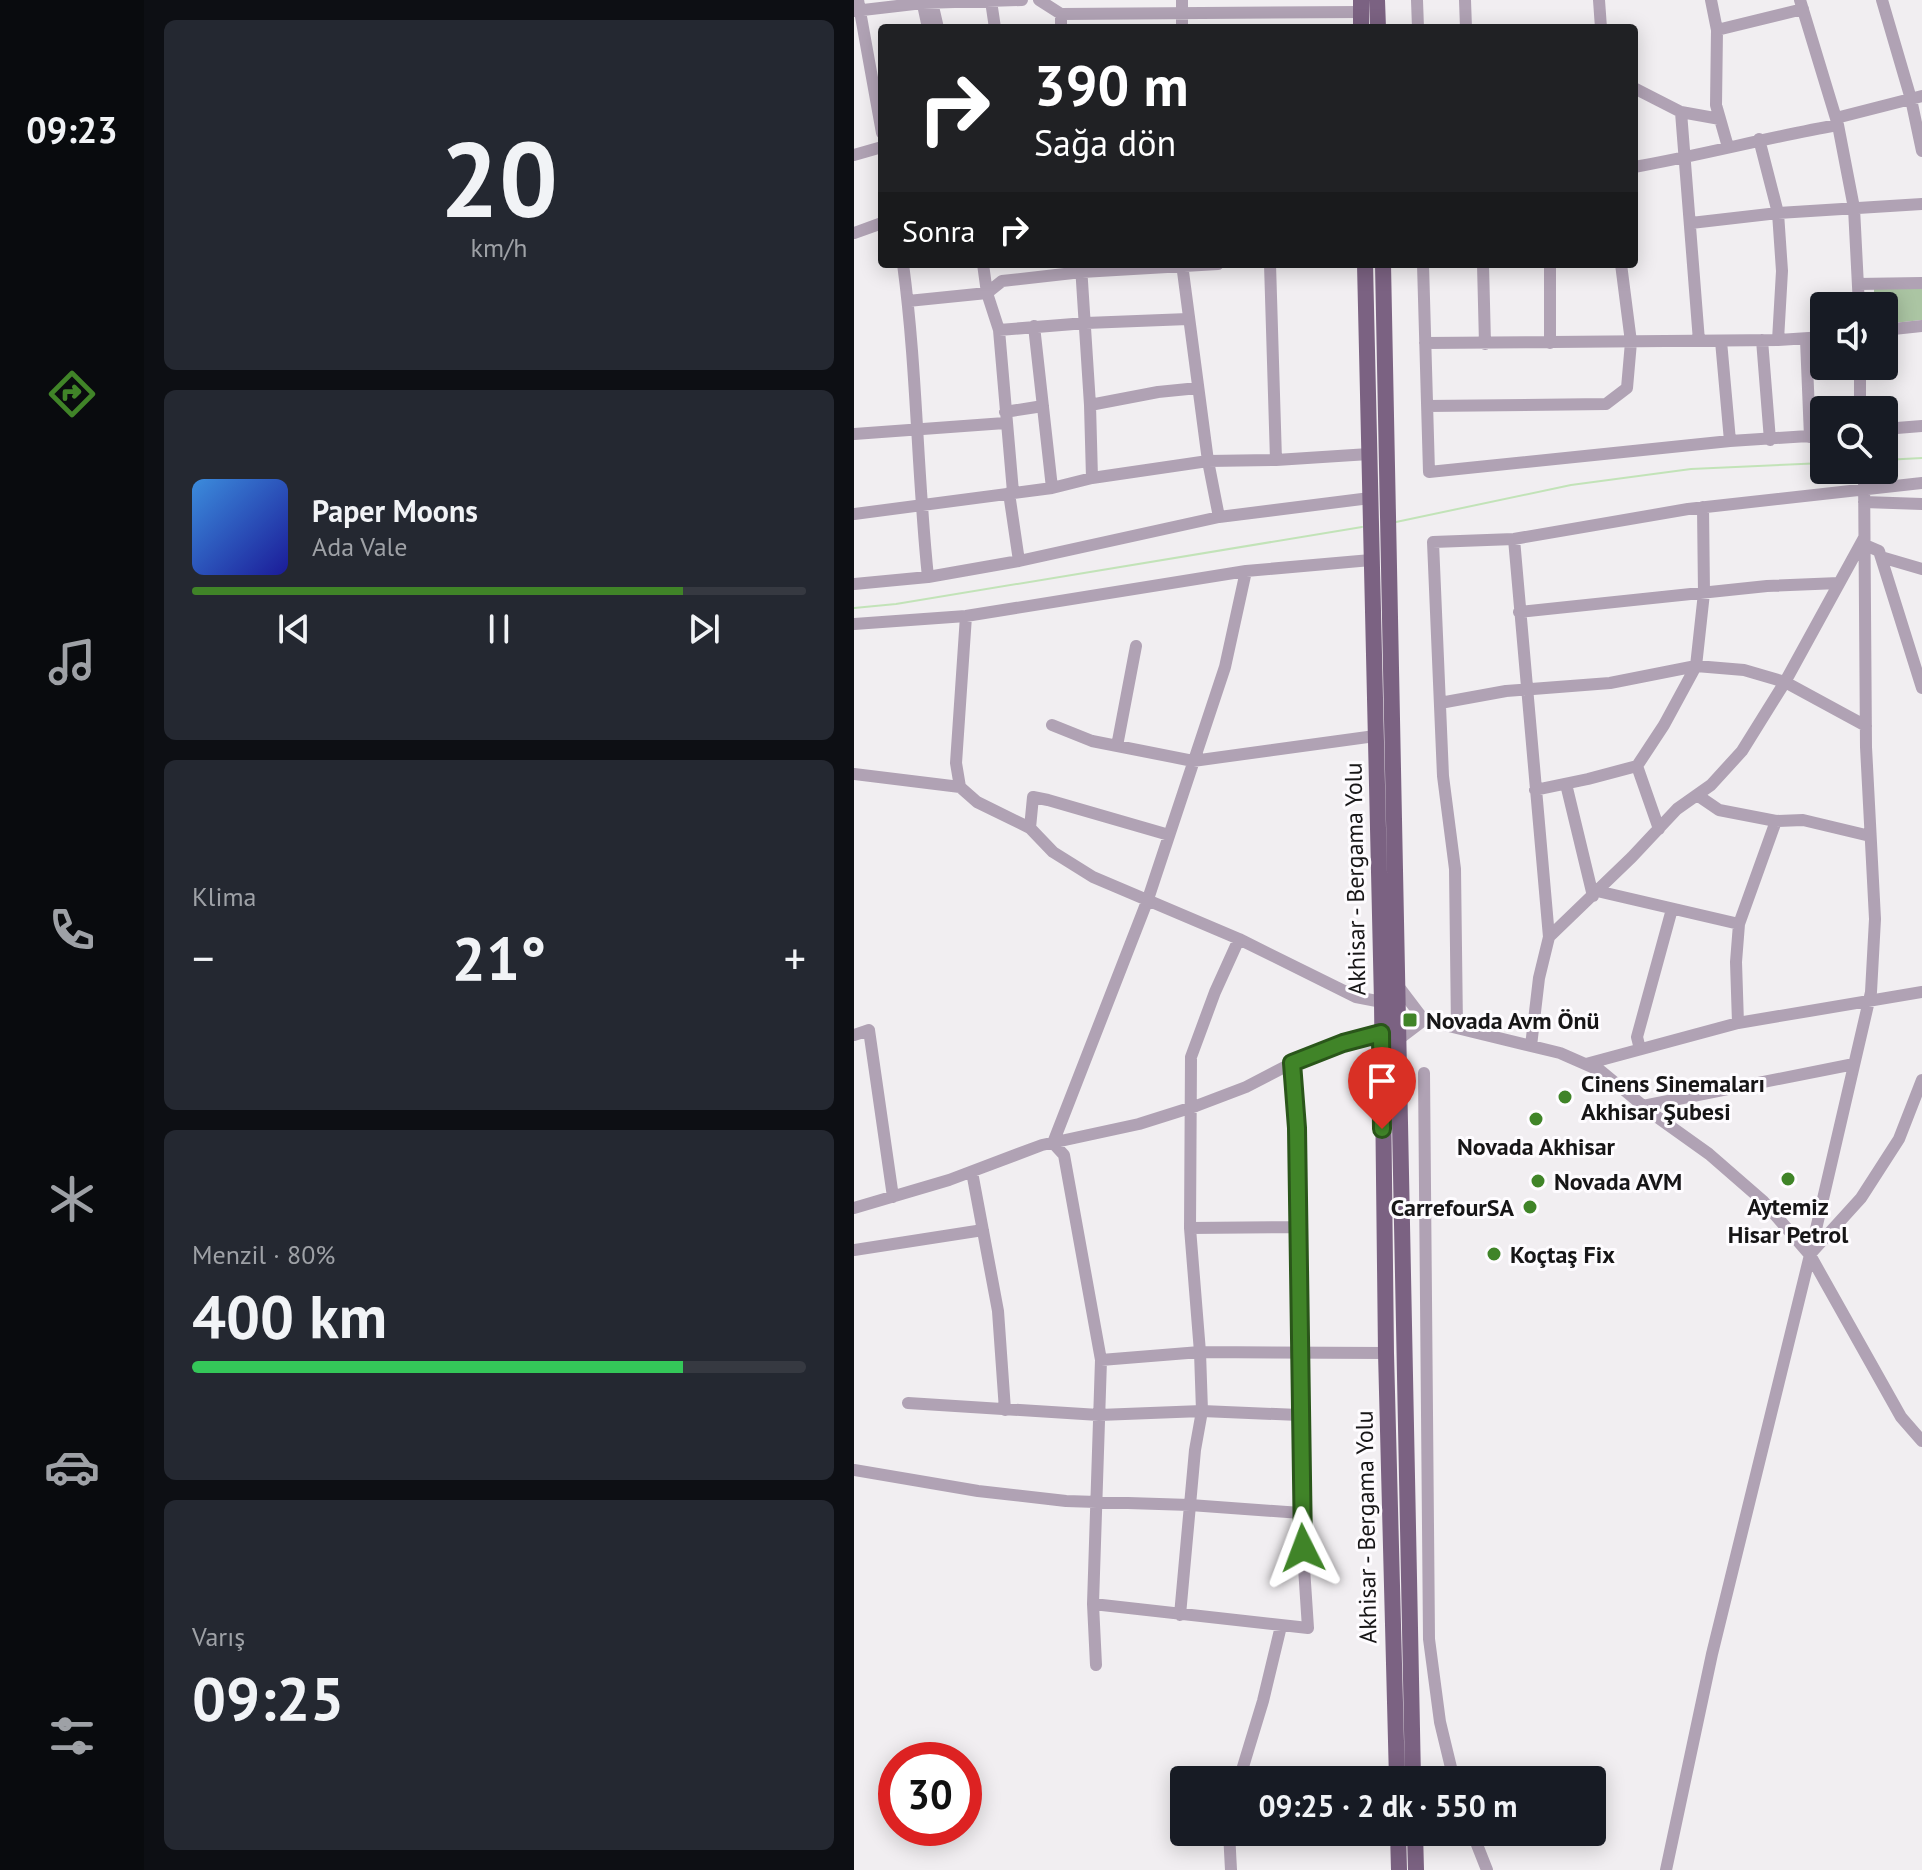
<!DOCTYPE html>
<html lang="tr">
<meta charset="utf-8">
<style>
:root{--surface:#171b24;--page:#242831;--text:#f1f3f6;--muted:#9ea1a6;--line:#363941;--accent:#408428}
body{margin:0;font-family:"PT Sans",sans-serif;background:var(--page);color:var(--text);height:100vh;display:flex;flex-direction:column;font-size:30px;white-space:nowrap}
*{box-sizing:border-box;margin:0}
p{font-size:26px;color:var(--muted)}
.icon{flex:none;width:44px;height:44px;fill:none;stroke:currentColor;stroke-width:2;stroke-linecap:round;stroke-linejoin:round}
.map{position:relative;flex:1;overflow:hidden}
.sheet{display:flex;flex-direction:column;gap:20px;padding:20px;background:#0d0f14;width:710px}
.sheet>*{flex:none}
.top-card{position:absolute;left:24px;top:24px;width:760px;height:244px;border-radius:8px;box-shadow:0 4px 20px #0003;background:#202124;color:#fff;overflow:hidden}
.buttons{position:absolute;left:956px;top:292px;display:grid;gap:16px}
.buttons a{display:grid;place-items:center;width:88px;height:88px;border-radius:8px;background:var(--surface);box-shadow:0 4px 20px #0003;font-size:40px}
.speed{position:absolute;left:24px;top:1742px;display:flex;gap:16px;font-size:40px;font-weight:700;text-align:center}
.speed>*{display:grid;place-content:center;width:104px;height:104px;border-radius:50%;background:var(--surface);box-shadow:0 4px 20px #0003;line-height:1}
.speed .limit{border:12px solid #d22;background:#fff;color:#111}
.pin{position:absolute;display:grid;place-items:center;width:68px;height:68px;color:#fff;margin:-82px -34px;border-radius:50% 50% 50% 0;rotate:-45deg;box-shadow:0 0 8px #0007}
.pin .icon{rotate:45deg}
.me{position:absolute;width:88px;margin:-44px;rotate:357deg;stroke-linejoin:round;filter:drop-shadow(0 0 6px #0008)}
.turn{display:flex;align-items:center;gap:28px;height:168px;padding:0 24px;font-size:36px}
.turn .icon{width:104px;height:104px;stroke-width:2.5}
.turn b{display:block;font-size:56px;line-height:68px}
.then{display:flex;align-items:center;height:76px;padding:0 24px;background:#0003;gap:16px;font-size:30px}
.big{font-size:60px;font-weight:700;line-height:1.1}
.sheet .tile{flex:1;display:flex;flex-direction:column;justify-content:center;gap:12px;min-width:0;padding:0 28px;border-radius:12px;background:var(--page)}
.sheet .dial{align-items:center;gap:0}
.dial b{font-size:104px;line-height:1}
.song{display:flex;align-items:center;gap:24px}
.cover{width:96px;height:96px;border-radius:12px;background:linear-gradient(135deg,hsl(210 70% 55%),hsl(240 70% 35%))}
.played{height:8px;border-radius:4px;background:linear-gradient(90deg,var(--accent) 80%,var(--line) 80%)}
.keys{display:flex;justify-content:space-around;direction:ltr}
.heat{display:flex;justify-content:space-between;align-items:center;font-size:44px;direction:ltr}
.charge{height:12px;border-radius:6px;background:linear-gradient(90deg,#34c759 80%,var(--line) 0)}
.trip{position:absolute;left:316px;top:1766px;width:436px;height:80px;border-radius:8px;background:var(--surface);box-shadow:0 4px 20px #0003;font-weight:700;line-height:80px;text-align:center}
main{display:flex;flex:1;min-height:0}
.tab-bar{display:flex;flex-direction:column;width:144px;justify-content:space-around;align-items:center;background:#090b0e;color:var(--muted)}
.tab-bar .icon{width:56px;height:56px}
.tab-bar .selected{color:var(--accent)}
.tab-bar b{font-size:36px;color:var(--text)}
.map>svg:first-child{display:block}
.green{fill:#abc5a3}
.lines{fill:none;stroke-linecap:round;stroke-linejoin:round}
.stream{stroke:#c2e3b8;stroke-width:2}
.minor{stroke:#b0a2b4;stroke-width:12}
.major{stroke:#7b6282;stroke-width:16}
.route-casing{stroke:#2a561a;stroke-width:20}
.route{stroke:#408428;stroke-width:14}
.poi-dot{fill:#408428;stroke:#fefcff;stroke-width:3}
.labels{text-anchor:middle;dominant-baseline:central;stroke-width:6;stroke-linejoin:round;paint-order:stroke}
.street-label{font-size:24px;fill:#171617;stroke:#fefcff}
.poi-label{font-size:24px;font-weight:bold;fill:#171617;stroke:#fefcff;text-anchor:start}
</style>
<main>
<nav class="tab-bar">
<b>09:23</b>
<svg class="icon selected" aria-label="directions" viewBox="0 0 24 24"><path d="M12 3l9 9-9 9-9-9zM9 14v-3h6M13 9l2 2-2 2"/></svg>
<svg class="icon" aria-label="music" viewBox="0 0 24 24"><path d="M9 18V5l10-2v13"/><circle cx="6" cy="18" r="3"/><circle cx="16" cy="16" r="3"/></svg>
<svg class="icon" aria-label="phone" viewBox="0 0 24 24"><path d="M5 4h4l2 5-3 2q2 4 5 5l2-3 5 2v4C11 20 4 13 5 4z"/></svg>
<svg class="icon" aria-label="climate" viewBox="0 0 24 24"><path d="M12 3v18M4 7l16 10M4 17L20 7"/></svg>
<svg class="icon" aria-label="car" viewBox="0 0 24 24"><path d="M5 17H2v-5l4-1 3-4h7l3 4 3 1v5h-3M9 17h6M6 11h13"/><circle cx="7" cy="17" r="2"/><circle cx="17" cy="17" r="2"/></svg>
<svg class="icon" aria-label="filters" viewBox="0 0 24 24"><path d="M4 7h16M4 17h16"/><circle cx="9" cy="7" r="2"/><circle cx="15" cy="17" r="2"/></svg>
</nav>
<section class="sheet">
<div class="tile dial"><b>20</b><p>km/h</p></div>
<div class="tile">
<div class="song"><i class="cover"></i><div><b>Paper Moons</b><p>Ada Vale</p></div></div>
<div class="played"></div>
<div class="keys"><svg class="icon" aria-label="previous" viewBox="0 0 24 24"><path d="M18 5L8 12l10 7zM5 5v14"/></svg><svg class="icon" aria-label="pause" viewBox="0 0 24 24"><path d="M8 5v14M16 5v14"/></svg><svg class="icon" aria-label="next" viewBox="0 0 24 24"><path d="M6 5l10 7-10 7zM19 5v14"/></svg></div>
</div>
<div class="tile"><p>Klima</p>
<div class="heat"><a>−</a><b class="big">21°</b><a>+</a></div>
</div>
<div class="tile"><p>Menzil · 80%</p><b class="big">400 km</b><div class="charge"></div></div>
<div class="tile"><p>Varış</p><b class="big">09:25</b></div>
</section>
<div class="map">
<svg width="1068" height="1870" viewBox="0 0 1068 1870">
<rect width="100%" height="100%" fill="#f1eef1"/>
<path class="green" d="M 1068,287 L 1068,320 L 1030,324 L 1030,306 L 1020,306 L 1020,288 Z"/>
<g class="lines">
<path class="stream" d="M 1030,460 L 1068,458
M 542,522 L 717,485 L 837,469 L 970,463
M 0,608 L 42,604 L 508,527"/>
<path class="minor" d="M 4,0 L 28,133
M 68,0 L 74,28
M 185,0 L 207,14 L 207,28
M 563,0 L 564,28
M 611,0 L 612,28
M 745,0 L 747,28
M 857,0 L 863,30 L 862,105 L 874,147
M 946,0 L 984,125 L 1000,208 L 1005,306
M 1028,0 L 1057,99 L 1068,151
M 137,1 L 141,28
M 78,2 L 84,28
M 0,11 L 69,3 L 168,0
M 207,14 L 507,12
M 328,28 L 328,0
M 863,30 L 949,9
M 780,88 L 827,112 L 866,119
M 827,112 L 845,341
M 982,118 L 1068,96
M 905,139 L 924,213 L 928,271 L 924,340
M 0,155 L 28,147
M 780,167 C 849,155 915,137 984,125
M 837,223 L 924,213 L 1068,204
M 0,233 L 28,223
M 49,264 C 63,367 63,473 74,577
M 129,264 L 133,293 L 145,330 L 159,492
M 328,264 L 354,461 L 365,517
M 416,264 L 422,460
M 569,264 L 575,472 L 876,441 L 970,435
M 629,264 L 631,344
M 696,264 L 696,343
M 227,266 L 236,405 L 238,478
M 1004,284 L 1068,283
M 54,301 L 133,293 L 148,281 L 228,272 L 364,264
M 180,326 L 198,488
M 145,330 L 232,323 L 334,319
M 1030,330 L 1068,326
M 908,340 L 916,440
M 952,340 L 956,437
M 867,341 L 876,441
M 571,343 L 924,340 L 970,337
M 1006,366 L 1006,410
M 236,405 L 304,392 L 344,388
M 573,406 L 752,404 L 773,388 L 777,342 L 767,264
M 151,412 L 189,406
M 1030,429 L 1068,426
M 0,434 L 151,423
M 155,493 L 165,561
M 1010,502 L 1068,504
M 0,514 L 198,488 L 238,478 L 354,461 L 422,460 L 515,454
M 660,539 L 695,937
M 1011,545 L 1025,551 L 1068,688
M 1027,557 L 1068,569
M 0,584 L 74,577 L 165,561 L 365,517 L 516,498
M 665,612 L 913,586 L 985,583
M 112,616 L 102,763 L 106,787 L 123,802 L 176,828 L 199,852 L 239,877 L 385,939 L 502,997 L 528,1002
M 0,624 L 112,616 L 392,571 L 517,560
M 586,703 L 652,691 L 756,683 L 842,666 L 890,670 L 931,682 L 1012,726
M 198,725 L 238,741 L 339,761 L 521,736
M 263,746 L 282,646
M 783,766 L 805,829
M 0,774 L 106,787
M 712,784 L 739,896
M 681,790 L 734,779 L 783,766 L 810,725 L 842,666 L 850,593 L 849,507
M 843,795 L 865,810 L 922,821
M 176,828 L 179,797 L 194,800 L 315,835
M 743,891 L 885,924
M 545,987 L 570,1020 L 706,1053 L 747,1071 L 799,1114 L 855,1154 L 909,1201 L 956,1255 L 1047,1417 L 1068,1441
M 884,1023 L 882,962 L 885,924 L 922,821 L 949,820 L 1016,836
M 603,1028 L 601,869 L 589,776 L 579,542 L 660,539 L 834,509 L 1068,483
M 0,1035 L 15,1030 L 39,1197
M 545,1039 L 570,1020
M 677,1046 L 685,978 L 695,937 L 778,857 L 823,809 L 857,785 L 888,751 L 931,682 L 1010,538
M 786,1049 L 783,1037 L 818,909
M 732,1064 L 884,1023 L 1068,992
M 570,1073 L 575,1639 L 586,1722 L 600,1780
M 789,1106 L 1000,1064
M 118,1172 L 144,1311 L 151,1410
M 0,1208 L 95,1180 L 188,1145 L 285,1124 L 342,1106 L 392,1087 L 448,1058 L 489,1043 L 527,1033
M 336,1228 L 444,1227
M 0,1250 L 129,1230
M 958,1252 L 1007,1198 L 1045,1139 L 1068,1080
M 247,1360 L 346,1352 L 532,1353
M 54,1403 L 245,1415 L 348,1411 L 445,1415
M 0,1470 L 124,1491 L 212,1501 L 336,1505 L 447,1513
M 239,1604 L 454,1628 L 447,1522 L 443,1128 L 438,1063
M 326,1615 L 341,1450 L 348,1411 L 346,1352 L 336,1228 L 337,1057 L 361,992 L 385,939
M 242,1665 L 239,1604 L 247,1360 L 210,1155 L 199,1143 L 294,899 L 371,667 L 392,571
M 385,1780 L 409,1701 L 427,1626
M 375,1832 L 377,1870
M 618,1832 L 633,1870
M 812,1870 L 858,1654 L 956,1255 L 1017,992 L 1021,919 L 1012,747 L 1010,470"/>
<path class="major" d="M 507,0 L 507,28
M 523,0 L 524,28
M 511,264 L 528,1002 L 532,1353 L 543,1780
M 529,264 L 559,1780
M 544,1832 L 545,1870
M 561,1832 L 562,1870"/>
</g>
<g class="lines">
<g class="route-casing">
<path id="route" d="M 449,1548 L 443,1128 L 438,1063 L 489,1043 L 527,1033 L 528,1129"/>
</g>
<use href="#route" class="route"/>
</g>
<g class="poi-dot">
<rect x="548" y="1012" width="16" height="16" rx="4"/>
<circle cx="711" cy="1097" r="8"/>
<circle cx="682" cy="1119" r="8"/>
<circle cx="934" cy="1179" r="8"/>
<circle cx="684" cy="1181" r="8"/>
<circle cx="676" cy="1207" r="8"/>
<circle cx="640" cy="1254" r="8"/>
</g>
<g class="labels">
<g class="street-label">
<text transform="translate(501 879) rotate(-91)">Akhisar - Bergama Yolu</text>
<text transform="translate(512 1527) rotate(-91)">Akhisar - Bergama Yolu</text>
</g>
<g class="poi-label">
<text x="572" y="1020">Novada Avm Önü</text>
<text x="727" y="1083">Cinens Sinemaları<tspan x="727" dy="28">Akhisar Şubesi</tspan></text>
<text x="682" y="1146" text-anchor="middle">Novada Akhisar</text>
<text x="700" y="1181">Novada AVM</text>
<text x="934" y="1206" text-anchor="middle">Aytemiz<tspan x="934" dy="28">Hisar Petrol</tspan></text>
<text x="660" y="1207" text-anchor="end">CarrefourSA</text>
<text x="656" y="1254">Koçtaş Fix</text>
</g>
</g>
</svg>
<div class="buttons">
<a><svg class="icon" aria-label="sound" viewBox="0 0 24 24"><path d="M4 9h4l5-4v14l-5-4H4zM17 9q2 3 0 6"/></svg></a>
<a><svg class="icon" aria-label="search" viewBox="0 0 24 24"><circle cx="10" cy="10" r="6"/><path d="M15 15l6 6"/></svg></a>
</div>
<div class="speed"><div class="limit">30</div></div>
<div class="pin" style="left:528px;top:1129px;background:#d93025"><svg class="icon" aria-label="arrive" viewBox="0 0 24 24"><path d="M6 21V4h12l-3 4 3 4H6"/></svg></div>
<svg class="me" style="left:449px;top:1548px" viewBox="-20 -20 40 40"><path d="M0-17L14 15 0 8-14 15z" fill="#408428" stroke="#fff" stroke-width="4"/></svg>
<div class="trip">09:25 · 2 dk · 550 m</div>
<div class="top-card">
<div class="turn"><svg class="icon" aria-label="right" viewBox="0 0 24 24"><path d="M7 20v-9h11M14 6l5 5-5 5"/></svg><div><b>390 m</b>Sağa dön</div></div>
<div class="then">Sonra<svg class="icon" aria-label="right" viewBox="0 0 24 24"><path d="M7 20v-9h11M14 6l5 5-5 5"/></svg></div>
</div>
</div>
</main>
